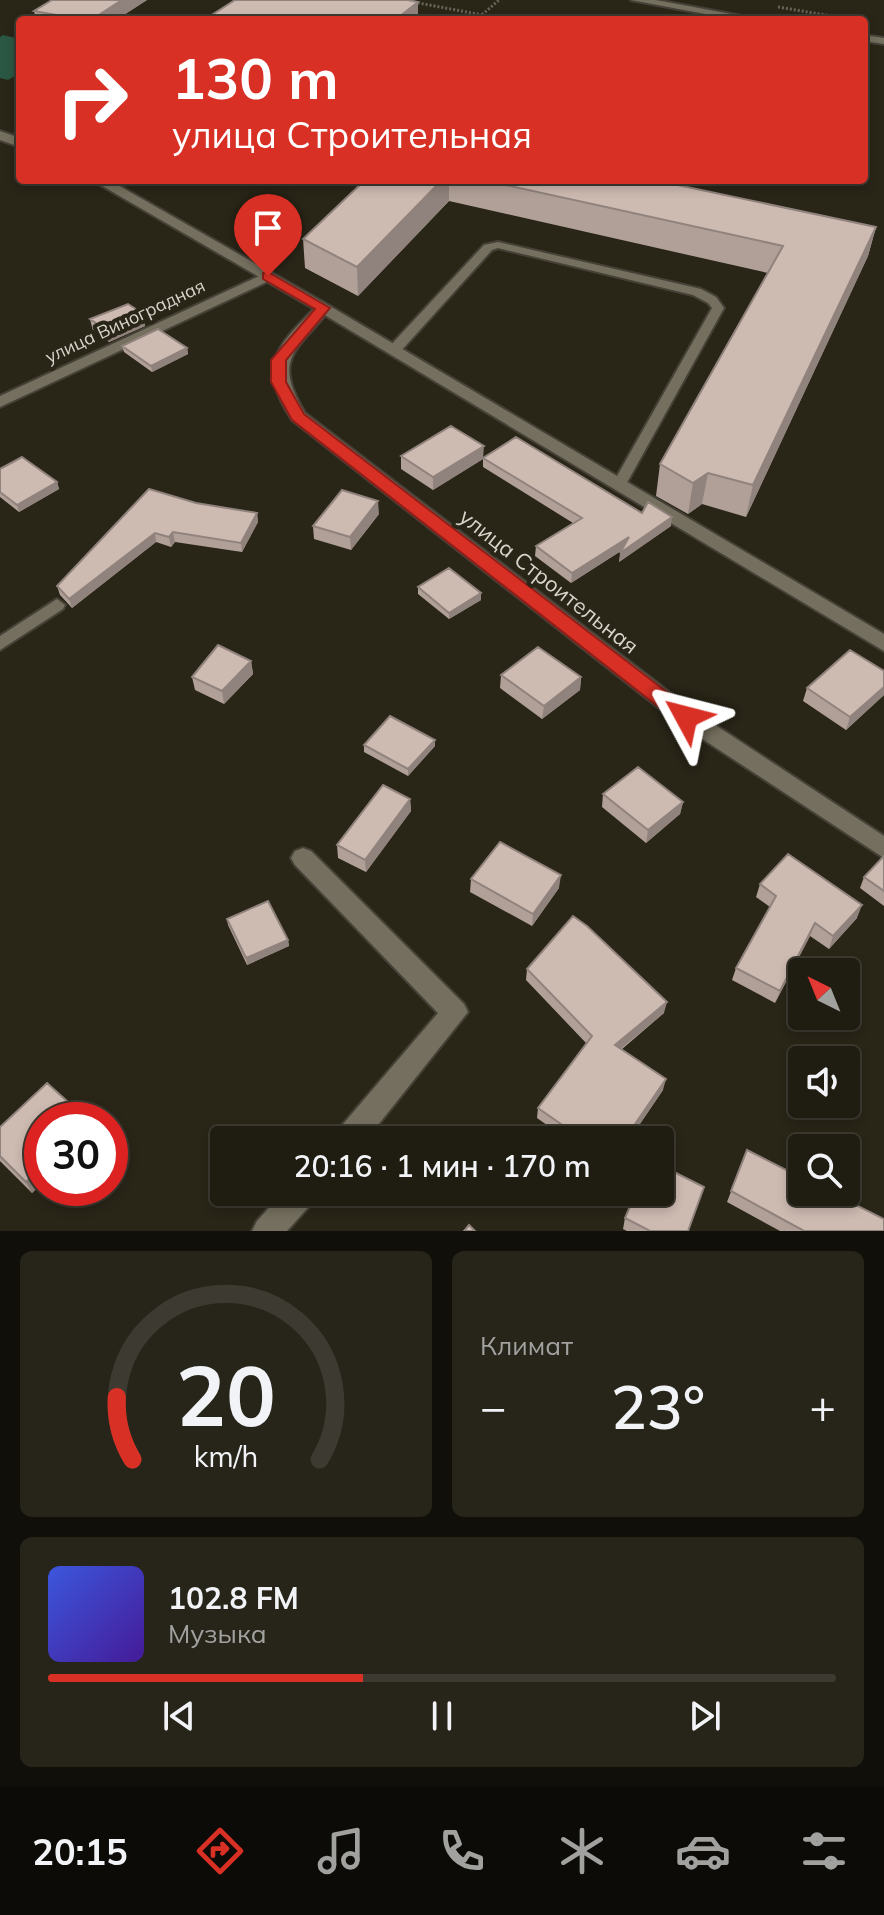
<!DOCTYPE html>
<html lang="ru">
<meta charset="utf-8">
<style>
:root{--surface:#1f1c11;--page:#27251a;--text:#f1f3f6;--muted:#a1a19f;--line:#3c3a31;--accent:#d93025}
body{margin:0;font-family:Mulish,sans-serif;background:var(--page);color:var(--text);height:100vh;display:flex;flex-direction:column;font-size:30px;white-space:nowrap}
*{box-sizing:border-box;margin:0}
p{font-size:26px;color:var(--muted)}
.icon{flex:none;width:44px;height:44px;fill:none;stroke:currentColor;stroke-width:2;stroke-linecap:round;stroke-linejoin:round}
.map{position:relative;height:1231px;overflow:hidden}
.drawer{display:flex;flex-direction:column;gap:20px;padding:20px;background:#110f09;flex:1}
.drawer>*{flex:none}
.hud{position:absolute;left:16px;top:16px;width:852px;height:168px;border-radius:8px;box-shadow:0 4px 12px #0003,0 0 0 2px var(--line);background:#d93025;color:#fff;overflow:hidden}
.needle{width:52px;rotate:317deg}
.controls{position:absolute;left:788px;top:958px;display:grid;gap:16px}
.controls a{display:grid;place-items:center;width:72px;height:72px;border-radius:8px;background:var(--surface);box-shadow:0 4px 12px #0003,0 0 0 2px var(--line);font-size:40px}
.speed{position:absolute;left:24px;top:1102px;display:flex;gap:16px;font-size:40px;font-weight:700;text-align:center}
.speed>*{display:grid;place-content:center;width:104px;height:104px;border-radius:50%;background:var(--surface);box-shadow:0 4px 12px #0003,0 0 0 2px var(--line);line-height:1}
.speed .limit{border:12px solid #d22;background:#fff;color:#111}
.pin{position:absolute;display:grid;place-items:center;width:68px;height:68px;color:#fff;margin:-82px -34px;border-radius:50% 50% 50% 0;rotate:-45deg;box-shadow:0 0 8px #0007}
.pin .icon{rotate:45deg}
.me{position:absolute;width:88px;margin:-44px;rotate:308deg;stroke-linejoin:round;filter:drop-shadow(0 0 6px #0008)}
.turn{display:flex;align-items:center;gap:28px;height:168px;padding:0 24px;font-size:36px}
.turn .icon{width:104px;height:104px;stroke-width:2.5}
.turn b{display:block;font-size:56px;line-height:68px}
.big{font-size:60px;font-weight:600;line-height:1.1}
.drawer .widget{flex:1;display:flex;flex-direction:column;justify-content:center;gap:12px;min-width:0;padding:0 28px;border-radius:12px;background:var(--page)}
.drawer .dial{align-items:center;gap:0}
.dial svg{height:208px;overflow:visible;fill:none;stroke:var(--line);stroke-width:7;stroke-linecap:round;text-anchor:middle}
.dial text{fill:var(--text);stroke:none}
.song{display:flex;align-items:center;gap:24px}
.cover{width:96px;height:96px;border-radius:12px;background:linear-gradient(135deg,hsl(230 70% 55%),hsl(260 70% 35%))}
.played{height:8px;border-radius:4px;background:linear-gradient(90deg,var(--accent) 40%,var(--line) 40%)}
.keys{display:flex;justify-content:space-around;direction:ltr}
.heat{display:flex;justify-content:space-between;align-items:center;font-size:44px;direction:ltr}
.drawer .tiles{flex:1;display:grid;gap:20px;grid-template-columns:1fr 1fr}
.widget:last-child{grid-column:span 2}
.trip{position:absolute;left:210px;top:1126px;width:464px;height:80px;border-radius:8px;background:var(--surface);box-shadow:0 4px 12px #0003,0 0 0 2px var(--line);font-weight:600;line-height:80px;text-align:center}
.menu{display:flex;height:128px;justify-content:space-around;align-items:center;background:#0c0b07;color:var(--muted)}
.menu .icon{width:56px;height:56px}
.menu .active{color:var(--accent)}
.menu b{font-size:36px;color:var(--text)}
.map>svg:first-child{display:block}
.green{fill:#2a5743}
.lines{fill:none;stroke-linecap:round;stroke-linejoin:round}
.service-casing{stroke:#454137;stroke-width:4}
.minor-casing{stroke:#454137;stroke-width:4}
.tertiary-casing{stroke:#454137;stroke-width:4}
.path{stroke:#696559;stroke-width:3;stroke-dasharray:2 2;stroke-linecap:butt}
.service{fill:#746f5e;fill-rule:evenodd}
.minor{fill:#746f5e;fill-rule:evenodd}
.tertiary{fill:#746f5e;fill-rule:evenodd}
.wall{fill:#b0a098}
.shaded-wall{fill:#90827c}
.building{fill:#cdbab1;stroke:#90827c;stroke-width:2}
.route{fill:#d93025;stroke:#8d1f18;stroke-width:2}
.labels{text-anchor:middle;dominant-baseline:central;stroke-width:8;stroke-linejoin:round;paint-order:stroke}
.far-street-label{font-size:18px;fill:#d7d4cb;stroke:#292517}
.street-label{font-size:22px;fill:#d7d4cb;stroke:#292517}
</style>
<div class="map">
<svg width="884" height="1231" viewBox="0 0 884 1231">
<rect width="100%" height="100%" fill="#292517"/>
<path class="green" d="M 3,35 L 20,39 L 20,73 L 8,80 L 0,78 L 0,37 Z"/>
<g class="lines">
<g class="service-casing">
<path id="service" d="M 498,242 L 701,289 L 716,297 L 724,308 L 624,488 L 614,488 L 612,485 L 712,308 L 708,303 L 693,295 L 498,248 L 492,250 L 399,353 L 389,353 L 389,347 L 484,245 Z
M 57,599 L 65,605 L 63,609 L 0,650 L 0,636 Z"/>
</g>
<g class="minor-casing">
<path id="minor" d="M 631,0 L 656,0 L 763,20 L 737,20 Z
M 864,35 L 884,38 L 884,44 L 864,41 Z
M 268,272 L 275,276 L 273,279 L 0,407 L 0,396 Z
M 323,303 L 331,308 C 298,350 271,357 305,413 L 694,711 L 884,836 L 884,858 L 678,723 L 292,420 C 256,364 277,346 318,305 Z
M 303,848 L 311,851 L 464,1004 L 468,1012 L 366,1140 L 334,1140 L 338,1130 L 438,1013 L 295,865 L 291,858 L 295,851 Z
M 283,1192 L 317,1192 L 313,1202 L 287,1231 L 252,1231 L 257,1221 Z"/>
</g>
<g class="tertiary-casing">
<path id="tertiary" d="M 0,131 L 20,138 L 20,147 L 0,140 Z
M 92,180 L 109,180 L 328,305 L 884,634 L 884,651 L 318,311 Z"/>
</g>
<path class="path" d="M 402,0 L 483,15
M 778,7 L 855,20
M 476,20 L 499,0"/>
<use href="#service" class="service"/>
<use href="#minor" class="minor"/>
<use href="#tertiary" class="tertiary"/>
</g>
<path class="wall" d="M 52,0 L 147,0 L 116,20 L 36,20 L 34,11 Z
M 365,180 L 654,180 L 876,227 L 868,256 L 746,517 L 702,504 L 688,514 L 656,496 L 660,464 L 768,273 L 449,201 L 358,296 L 305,268 L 303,239 Z
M 142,313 L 145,326 L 109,342 L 93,331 L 90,319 Z
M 122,346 L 187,348 L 188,354 L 152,372 L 124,352 Z
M 401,456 L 484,457 L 642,513 L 671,526 L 619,562 L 621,551 L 571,583 L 535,556 L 536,546 L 573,523 L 483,467 L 483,459 L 433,490 L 401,469 Z
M 0,469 L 57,482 L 59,489 L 19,512 L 0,497 Z
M 196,503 L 257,513 L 258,522 L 242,552 L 175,542 L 171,547 L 156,542 L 72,608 L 60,595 L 57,586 Z
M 379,514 L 351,550 L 314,539 L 313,526 Z
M 418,587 L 481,600 L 449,619 L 418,594 Z
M 251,661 L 253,674 L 224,704 L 195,690 L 192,677 Z
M 884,671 L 884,695 L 846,730 L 803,701 L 807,688 Z
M 501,675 L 581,677 L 580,690 L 542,719 L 500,688 Z
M 364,745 L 435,746 L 408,776 L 364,752 Z
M 603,794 L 683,802 L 680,814 L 646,843 L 602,807 Z
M 410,799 L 411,811 L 366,872 L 338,858 L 337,845 Z
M 884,856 L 884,906 L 860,888 L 864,877 Z
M 471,879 L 559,888 L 532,926 L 470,892 Z
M 760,884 L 857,918 L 829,949 L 810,936 L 775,1003 L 732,980 L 736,968 L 770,907 L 756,897 Z
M 227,919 L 288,940 L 289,946 L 247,965 L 228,925 Z
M 527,969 L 664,1013 L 621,1050 L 663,1090 L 629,1140 L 568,1140 L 537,1118 L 538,1108 L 586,1043 L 526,980 Z
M 42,1120 L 42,1183 L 32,1193 L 0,1161 L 0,1127 Z
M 747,1150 L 884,1231 L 780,1231 L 727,1202 Z
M 625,1218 L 688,1231 L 627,1231 L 623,1229 Z"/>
<path class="shaded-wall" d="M 122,0 L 147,0 L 116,20 L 91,20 Z
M 418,2 L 418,16 L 414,20 L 395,20 Z
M 442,180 L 449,180 L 449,201 L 358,296 L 357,267 Z
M 876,227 L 868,256 L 746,517 L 753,485 Z
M 142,313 L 145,326 L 109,342 L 106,330 Z
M 187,348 L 188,354 L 152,372 L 151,366 Z
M 484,446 L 483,459 L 433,490 L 433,477 Z
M 708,473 L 702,504 L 688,514 L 693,483 Z
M 57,482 L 59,489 L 19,512 L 17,505 Z
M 378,501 L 379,514 L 351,550 L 350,537 Z
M 257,513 L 258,522 L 242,552 L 241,543 Z
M 672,517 L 671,526 L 619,562 L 620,553 Z
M 173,532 L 175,542 L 171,547 L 169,537 Z
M 155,533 L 156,542 L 72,608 L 69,599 Z
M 629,537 L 627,547 L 571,583 L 572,573 Z
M 481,593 L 481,600 L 449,619 L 449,613 Z
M 251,661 L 253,674 L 224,704 L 222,691 Z
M 581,677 L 580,690 L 542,719 L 544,706 Z
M 884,687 L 884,695 L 846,730 L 850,717 Z
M 435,740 L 435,746 L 408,776 L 408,769 Z
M 410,799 L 411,811 L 366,872 L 365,860 Z
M 683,802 L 680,814 L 646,843 L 648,830 Z
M 561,875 L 559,888 L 532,926 L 533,914 Z
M 862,905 L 857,918 L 829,949 L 833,936 Z
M 815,923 L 810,936 L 775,1003 L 780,991 Z
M 288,940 L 289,946 L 247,965 L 246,958 Z
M 667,1002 L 664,1013 L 612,1056 L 615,1045 Z
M 666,1079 L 663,1090 L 629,1140 L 624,1140 Z
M 42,1167 L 42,1183 L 32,1193 L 26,1182 Z"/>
<path class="building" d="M 52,0 L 122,0 L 91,20 L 84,20 L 34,11 Z
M 235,0 L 408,0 L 418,2 L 395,20 L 204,20 Z
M 365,180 L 442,180 L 357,267 L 303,239 Z
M 483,180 L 654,180 L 876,227 L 753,485 L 708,473 L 693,483 L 660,464 L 783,246 Z
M 128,304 L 142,313 L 106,330 L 90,319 Z
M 158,329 L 187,348 L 151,366 L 122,346 Z
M 451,426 L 484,446 L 433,477 L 401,456 Z
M 516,437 L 642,513 L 648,502 L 672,517 L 620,553 L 629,537 L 572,573 L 536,546 L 582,518 L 483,458 Z
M 22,457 L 57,482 L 17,505 L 0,492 L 0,469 Z
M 149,489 L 196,503 L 257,513 L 241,543 L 173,532 L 169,537 L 155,533 L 69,599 L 57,586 Z
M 342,490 L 378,501 L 350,537 L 313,526 Z
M 449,568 L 481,593 L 449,613 L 418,587 Z
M 218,645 L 251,661 L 222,691 L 192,677 Z
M 538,647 L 581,677 L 544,706 L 501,675 Z
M 850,650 L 884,671 L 884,687 L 850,717 L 807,688 Z
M 390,716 L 435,740 L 408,769 L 364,745 Z
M 638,767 L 683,802 L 648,830 L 603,794 Z
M 383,785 L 410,799 L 365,860 L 337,845 Z
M 500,842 L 561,875 L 533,914 L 471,879 Z
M 788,854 L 862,905 L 833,936 L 815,923 L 780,991 L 736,968 L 776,896 L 760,884 Z
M 884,856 L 884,891 L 864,877 Z
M 268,901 L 288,940 L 246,958 L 227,919 Z
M 573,916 L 587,926 L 667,1002 L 615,1045 L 666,1079 L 624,1140 L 584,1140 L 538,1108 L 592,1036 L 527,969 Z
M 47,1083 L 88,1120 L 42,1120 L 42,1167 L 26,1182 L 0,1156 L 0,1127 Z
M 747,1150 L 802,1178 L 802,1192 L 830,1192 L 884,1219 L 884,1231 L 804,1231 L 731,1191 Z
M 660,1165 L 704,1187 L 688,1231 L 650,1231 L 625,1218 L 636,1192 L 660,1192 Z
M 469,1225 L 475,1231 L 464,1231 Z"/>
<path class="route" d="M 268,272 L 330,308 L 286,360 L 286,382 L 304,414 L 693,712 L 696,717 L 693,723 L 679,723 L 292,420 L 271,382 L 271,360 L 315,309 L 263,279 L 263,273 Z"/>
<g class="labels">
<g class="far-street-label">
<text transform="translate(125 321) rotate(-25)">улица Виноградная</text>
</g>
<g class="street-label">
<text transform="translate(549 581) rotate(38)">улица Строительная</text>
</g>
</g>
</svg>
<div class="controls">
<a><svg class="needle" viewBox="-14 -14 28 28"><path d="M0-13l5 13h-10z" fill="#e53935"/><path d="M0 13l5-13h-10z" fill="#a1a19f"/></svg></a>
<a><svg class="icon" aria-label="sound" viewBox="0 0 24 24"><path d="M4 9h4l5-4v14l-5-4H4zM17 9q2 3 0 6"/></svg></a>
<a><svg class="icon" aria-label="search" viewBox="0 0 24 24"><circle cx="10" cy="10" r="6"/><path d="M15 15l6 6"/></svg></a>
</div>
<div class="speed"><div class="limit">30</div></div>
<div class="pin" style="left:268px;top:276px;background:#d93025"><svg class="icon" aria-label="arrive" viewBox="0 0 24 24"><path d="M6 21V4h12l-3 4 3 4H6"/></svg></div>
<svg class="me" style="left:686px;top:717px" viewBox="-20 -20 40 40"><path d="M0-17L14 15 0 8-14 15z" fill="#d93025" stroke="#fff" stroke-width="4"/></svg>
<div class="trip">20:16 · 1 мин · 170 m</div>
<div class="hud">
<div class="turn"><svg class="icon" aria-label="right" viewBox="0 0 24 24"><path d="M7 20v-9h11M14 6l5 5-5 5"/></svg><div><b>130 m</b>улица Строительная</div></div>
</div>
</div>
<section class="drawer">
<div class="tiles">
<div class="widget dial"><svg viewBox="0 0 100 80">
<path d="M14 69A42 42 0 1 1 86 69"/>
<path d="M14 69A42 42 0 0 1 8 45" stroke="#d93025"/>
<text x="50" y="56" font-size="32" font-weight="700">20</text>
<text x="50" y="72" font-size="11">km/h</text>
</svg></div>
<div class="widget"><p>Климат</p>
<div class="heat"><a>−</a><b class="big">23°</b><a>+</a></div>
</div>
<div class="widget">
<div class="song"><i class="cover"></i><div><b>102.8 FM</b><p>Музыка</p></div></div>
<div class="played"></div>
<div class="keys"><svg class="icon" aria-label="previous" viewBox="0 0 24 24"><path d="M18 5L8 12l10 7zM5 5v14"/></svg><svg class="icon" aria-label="pause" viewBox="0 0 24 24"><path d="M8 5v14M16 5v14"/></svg><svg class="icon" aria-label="next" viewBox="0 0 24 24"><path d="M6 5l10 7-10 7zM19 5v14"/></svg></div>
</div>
</div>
</section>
<nav class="menu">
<b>20:15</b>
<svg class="icon active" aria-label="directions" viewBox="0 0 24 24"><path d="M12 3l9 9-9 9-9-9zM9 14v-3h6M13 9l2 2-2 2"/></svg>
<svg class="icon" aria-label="music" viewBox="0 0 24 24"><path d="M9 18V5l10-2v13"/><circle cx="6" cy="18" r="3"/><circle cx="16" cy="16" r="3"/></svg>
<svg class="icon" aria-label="phone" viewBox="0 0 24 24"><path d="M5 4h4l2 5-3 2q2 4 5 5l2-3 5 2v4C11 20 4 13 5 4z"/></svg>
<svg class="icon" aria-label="climate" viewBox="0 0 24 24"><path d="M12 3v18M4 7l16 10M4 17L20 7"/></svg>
<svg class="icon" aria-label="car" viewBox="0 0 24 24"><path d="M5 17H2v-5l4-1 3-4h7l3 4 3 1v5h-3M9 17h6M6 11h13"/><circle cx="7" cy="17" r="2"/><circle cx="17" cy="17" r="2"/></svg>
<svg class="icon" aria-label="filters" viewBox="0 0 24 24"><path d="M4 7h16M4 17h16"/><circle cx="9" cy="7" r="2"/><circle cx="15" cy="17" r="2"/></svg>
</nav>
